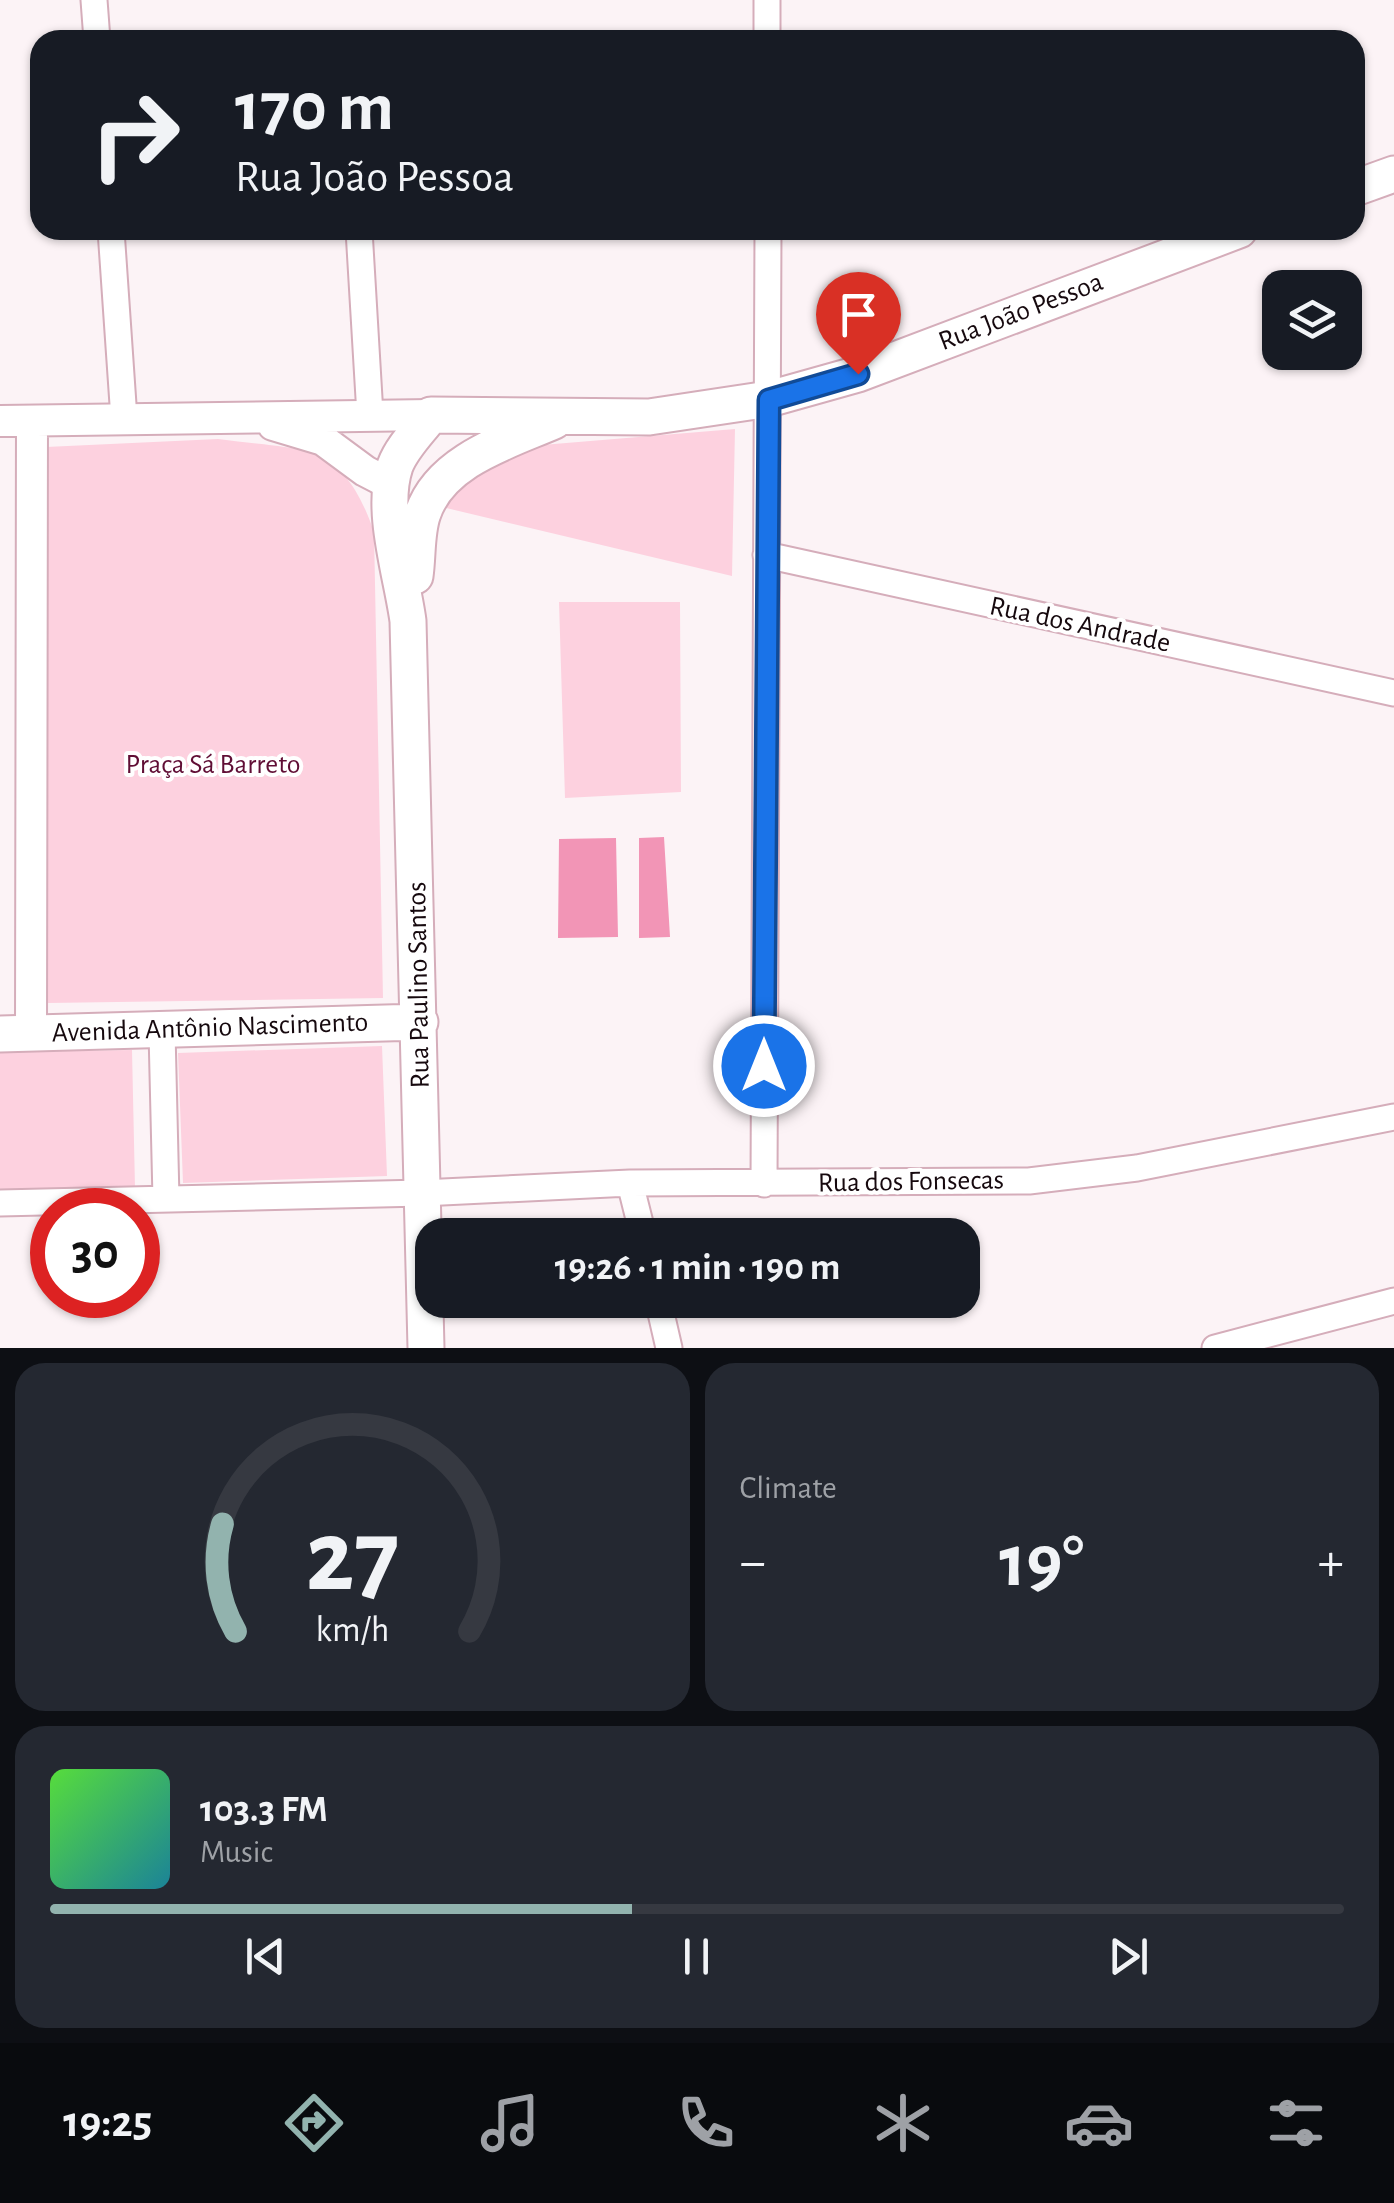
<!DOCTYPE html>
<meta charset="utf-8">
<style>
:root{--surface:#171b24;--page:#242831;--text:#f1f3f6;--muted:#9ea1a6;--line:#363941;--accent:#92b3ae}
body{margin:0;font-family:"Alegreya Sans",sans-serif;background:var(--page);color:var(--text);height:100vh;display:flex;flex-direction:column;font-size:38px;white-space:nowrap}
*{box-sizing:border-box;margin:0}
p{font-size:32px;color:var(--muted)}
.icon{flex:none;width:55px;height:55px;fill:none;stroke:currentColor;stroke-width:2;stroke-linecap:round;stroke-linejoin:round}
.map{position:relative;height:1348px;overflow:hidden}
.panel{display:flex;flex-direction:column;gap:15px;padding:15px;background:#0d0f14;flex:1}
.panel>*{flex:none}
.hud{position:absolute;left:30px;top:30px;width:1335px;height:210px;border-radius:30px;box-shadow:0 2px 8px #0004;background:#171b24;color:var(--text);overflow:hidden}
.tools{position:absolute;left:1262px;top:270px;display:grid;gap:20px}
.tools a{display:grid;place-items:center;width:100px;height:100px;border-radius:20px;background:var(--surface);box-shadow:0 2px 8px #0004;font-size:50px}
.speed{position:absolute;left:30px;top:1188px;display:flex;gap:20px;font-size:50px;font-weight:700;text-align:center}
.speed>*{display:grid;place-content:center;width:130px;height:130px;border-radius:50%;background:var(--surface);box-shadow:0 2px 8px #0004;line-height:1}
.speed .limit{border:15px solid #d22;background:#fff;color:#111}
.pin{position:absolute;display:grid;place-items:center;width:85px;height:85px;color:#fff;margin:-102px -42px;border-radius:50% 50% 50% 0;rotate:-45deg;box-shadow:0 0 10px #0007}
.pin .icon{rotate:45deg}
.me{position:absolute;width:110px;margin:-55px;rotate:0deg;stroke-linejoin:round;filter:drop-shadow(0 0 8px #0008)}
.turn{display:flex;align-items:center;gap:35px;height:210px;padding:0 40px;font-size:45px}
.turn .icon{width:130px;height:130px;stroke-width:2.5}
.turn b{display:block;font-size:70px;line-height:85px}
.big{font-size:75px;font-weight:600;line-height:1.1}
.panel .widget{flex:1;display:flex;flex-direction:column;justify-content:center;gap:15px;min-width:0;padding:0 35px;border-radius:30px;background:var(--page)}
.panel .dial{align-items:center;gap:0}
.dial svg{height:260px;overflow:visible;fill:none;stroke:var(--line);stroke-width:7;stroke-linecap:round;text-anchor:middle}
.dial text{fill:var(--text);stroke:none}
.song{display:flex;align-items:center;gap:30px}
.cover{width:120px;height:120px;border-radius:15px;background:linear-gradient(135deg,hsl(110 70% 55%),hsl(190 70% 35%))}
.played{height:10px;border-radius:5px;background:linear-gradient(90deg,var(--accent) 45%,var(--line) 45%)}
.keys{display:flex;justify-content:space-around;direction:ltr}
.heat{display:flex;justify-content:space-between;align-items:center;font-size:55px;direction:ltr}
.panel .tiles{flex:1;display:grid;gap:15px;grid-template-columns:1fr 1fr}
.widget:last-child{grid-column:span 2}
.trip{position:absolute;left:415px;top:1218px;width:565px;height:100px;border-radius:30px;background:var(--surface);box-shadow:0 2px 8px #0004;font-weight:600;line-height:100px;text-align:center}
.dock{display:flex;height:160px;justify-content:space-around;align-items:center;background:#090b0e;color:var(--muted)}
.dock .icon{width:70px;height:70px}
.dock .active{color:var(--accent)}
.dock b{font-size:45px;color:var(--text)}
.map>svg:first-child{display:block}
.green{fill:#fdd1df}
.water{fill:#f295b6}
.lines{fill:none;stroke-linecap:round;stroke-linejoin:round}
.minor-casing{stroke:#d5adba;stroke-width:29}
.tertiary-casing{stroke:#d5adba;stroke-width:34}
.secondary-casing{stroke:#d5adba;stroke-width:39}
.minor{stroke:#fff;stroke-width:25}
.tertiary{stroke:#fff;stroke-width:30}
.secondary{stroke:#fff;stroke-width:35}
.route-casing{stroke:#114b97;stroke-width:25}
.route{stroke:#1a73e8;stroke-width:18}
.labels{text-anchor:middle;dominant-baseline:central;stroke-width:8;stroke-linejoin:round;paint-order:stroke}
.street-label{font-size:28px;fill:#16090e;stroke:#fff}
.park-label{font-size:28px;fill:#600e35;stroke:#fff}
</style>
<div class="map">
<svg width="1394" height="1348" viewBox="0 0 1394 1348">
<rect width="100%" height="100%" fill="#fcf3f6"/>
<path class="green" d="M 735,429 L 732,576 L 442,507 L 485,466 L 530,446 Z
M 218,439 C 304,451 342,439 374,532 L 383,998 L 48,1003 L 46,447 Z
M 559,602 L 680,602 L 681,792 L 565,798 Z
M 382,1046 L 387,1176 L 183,1183 L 178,1053 Z
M 132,1050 L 135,1188 L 0,1191 L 0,1052 Z"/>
<path class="water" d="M 664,837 L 670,937 L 639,938 L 639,838 Z
M 616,838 L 618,937 L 558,938 L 559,839 Z"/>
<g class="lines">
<g class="minor-casing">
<path id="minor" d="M 94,0 L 97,40
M 767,0 L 767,40
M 111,230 L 124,419
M 359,230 L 370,415
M 766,555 L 1394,693
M 162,1032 L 166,1199
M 630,1183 L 643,1235
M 764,1184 L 768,230
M 0,1203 L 422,1193 L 630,1183 L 1029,1181 L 1137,1168 L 1394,1117
M 658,1300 L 669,1348
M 1215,1348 L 1394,1301"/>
</g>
<g class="tertiary-casing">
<path id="tertiary" d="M 0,421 L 431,415
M 273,425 L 323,440 L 365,471 L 392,485
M 31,1033 L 32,421"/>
</g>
<g class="secondary-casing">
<path id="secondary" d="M 1355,188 L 1394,174
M 415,576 C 418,556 416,532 423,513 C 441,460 508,441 554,421
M 0,1034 L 420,1022
M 426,1348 L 408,621 C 402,576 380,511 395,466 C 402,447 419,431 431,415 L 649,417 L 769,399 L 858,374 L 1239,230"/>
</g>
<use href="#minor" class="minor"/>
<use href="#tertiary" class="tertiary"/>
<use href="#secondary" class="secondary"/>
</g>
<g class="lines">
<g class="route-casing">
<path id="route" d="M 764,1066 L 769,400 L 858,374"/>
</g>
<use href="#route" class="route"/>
</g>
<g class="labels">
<g class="street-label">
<text transform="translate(1021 312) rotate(-21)">Rua João Pessoa</text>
<text transform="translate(1080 625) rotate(12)">Rua dos Andrade</text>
<text transform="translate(419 985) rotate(-91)">Rua Paulino Santos</text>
<text transform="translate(210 1028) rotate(-2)">Avenida Antônio Nascimento</text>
<text transform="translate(911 1182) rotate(-1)">Rua dos Fonsecas</text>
</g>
<g class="park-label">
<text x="213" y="765">Praça Sá Barreto</text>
</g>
</g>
</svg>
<div class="tools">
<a><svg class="icon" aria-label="layers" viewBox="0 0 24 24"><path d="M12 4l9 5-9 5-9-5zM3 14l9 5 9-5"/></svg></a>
</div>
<div class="speed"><div class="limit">30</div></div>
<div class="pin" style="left:858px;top:374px;background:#d93025"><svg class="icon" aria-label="arrive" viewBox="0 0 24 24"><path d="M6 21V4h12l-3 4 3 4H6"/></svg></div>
<svg class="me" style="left:764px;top:1066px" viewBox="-20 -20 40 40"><circle r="17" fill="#1a73e8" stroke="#fff" stroke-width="3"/><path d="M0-11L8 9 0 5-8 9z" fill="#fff"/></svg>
<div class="trip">19:26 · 1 min · 190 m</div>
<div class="hud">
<div class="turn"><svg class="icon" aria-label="right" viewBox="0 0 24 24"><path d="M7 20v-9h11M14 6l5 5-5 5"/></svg><div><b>170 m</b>Rua João Pessoa</div></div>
</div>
</div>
<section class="panel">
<div class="tiles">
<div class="widget dial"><svg viewBox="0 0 100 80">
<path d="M14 69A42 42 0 1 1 86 69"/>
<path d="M14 69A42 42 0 0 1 10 36" stroke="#92b3ae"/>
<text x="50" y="56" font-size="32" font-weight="700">27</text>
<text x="50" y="72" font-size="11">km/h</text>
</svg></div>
<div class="widget"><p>Climate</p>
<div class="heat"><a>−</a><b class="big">19°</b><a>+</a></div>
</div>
<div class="widget">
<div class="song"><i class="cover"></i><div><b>103.3 FM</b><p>Music</p></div></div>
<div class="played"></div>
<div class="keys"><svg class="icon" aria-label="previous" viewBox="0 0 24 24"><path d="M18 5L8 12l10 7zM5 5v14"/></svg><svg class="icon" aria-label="pause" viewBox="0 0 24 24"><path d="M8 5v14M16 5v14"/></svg><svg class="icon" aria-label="next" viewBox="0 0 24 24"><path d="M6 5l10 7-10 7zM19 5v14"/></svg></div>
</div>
</div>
</section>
<nav class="dock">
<b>19:25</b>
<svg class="icon active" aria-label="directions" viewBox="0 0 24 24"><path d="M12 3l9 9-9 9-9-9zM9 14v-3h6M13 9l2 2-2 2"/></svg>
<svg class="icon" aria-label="music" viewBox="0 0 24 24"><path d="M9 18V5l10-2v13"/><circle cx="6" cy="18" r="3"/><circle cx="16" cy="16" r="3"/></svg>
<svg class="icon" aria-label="phone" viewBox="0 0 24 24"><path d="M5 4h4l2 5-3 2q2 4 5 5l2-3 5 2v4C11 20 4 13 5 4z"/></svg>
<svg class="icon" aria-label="climate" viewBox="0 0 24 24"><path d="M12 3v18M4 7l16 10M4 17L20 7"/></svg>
<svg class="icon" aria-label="car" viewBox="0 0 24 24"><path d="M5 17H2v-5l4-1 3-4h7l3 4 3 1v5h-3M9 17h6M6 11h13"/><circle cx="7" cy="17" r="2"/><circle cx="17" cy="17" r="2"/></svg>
<svg class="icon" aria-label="filters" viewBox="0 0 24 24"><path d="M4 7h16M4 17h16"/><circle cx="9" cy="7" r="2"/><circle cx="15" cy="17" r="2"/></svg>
</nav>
